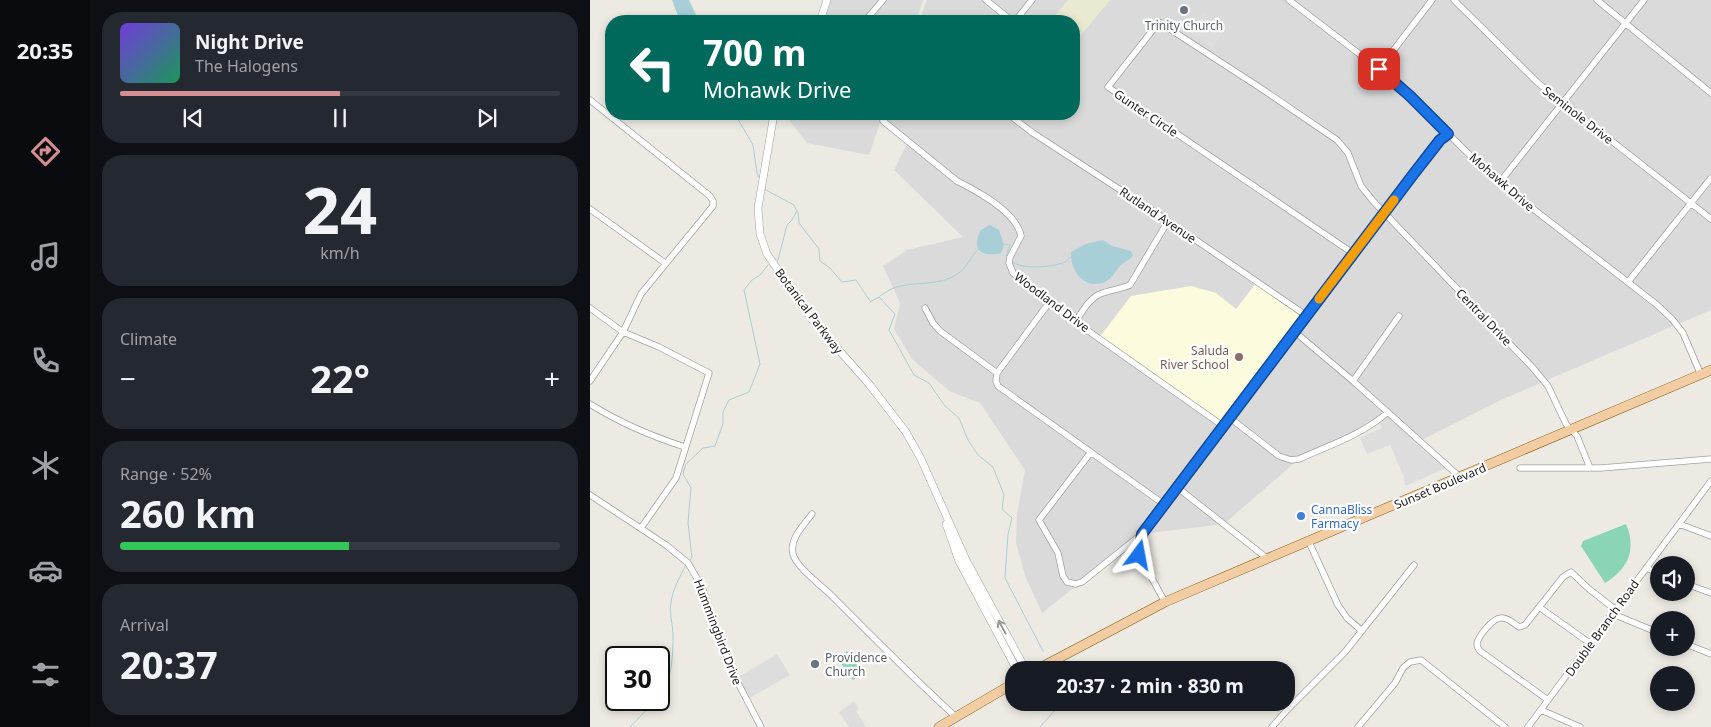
<!DOCTYPE html>
<meta charset="utf-8">
<style>
:root{--surface:#171b24;--page:#242831;--text:#f1f3f6;--muted:#9ea1a6;--line:#363941;--accent:#d78e93}
body{margin:0;font-family:"Noto Sans",sans-serif;background:var(--page);color:var(--text);height:100vh;display:flex;flex-direction:column;font-size:19px;white-space:nowrap}
*{box-sizing:border-box;margin:0}
p{font-size:16px;color:var(--muted)}
.icon{flex:none;width:28px;height:28px;fill:none;stroke:currentColor;stroke-width:2;stroke-linecap:round;stroke-linejoin:round}
.map{position:relative;flex:1;overflow:hidden}
.sheet{display:flex;flex-direction:column;gap:12px;padding:12px;background:#0d0f14;width:500px}
.sheet>*{flex:none}
.guide{position:absolute;left:15px;top:15px;width:475px;height:105px;border-radius:20px;box-shadow:0 2px 8px #0003;background:#00695c;color:#fff;overflow:hidden}
.tools{position:absolute;left:1060px;top:556px;display:grid;gap:10px}
.tools a{display:grid;place-items:center;width:45px;height:45px;border-radius:50%;background:var(--surface);box-shadow:0 2px 8px #0003;font-size:25px}
.speed{position:absolute;left:15px;top:646px;display:flex;gap:10px;font-size:25px;font-weight:700;text-align:center}
.speed>*{display:grid;place-content:center;width:65px;height:65px;border-radius:50%;background:var(--surface);box-shadow:0 2px 8px #0003;line-height:1}
.speed .limit{border:2px solid #111;border-radius:8px;background:#fff;color:#111}
.pin{position:absolute;display:grid;place-items:center;width:42px;height:42px;color:#fff;margin:-21px;border-radius:10px;box-shadow:0 2px 8px #0006}
.me{position:absolute;width:55px;margin:-28px;rotate:13deg;stroke-linejoin:round;filter:drop-shadow(0 0 4px #0008)}
.turn{display:flex;align-items:center;gap:18px;height:105px;padding:0 15px;font-size:22px}
.turn .icon{width:65px;height:65px;stroke-width:2.5}
.turn b{display:block;font-size:35px;line-height:42px}
.big{font-size:38px;font-weight:700;line-height:1.1}
.sheet .card{flex:1;display:flex;flex-direction:column;justify-content:center;gap:8px;min-width:0;padding:0 18px;border-radius:20px;background:var(--page)}
.sheet .dial{align-items:center;gap:0}
.dial b{font-size:65px;line-height:1}
.song{display:flex;align-items:center;gap:15px}
.cover{width:60px;height:60px;border-radius:8px;background:linear-gradient(135deg,hsl(260 70% 55%),hsl(150 70% 35%))}
.played{height:5px;border-radius:2px;background:linear-gradient(90deg,var(--accent) 50%,var(--line) 50%)}
.keys{display:flex;justify-content:space-around;direction:ltr}
.heat{display:flex;justify-content:space-between;align-items:center;font-size:28px;direction:ltr}
.charge{height:8px;border-radius:4px;background:linear-gradient(90deg,#34c759 52%,var(--line) 0)}
.trip{position:absolute;left:415px;top:661px;width:290px;height:50px;border-radius:20px;background:var(--surface);box-shadow:0 2px 8px #0003;font-weight:700;line-height:50px;text-align:center}
main{display:flex;flex:1;min-height:0}
.dock{display:flex;flex-direction:column;width:90px;justify-content:space-around;align-items:center;background:#090b0e;color:var(--muted)}
.dock .icon{width:35px;height:35px}
.dock .on{color:var(--accent)}
.dock b{font-size:22px;color:var(--text)}
.map>svg:first-child{display:block}
.residential{fill:#dbdada}
.education{fill:#fcfbde}
.farmland{fill:#e9ead0}
.pitch{fill:#89d5b5}
.parking{fill:#ddd}
.water{fill:#a8ced7}
.lines{fill:none;stroke-linecap:round;stroke-linejoin:round}
.stream{stroke:#a8ced7;stroke-width:1}
.minor-casing{stroke:#a1a1a1;stroke-width:7}
.tertiary-casing{stroke:#a1a1a1;stroke-width:8}
.primary-casing{stroke:#885b0e;stroke-width:10}
.minor{stroke:#fff;stroke-width:5.5}
.tertiary{stroke:#fff;stroke-width:7}
.primary{stroke:#f2cda3;stroke-width:9}
.oneway{stroke:#999}
.route-casing{stroke:#114b97;stroke-width:12}
.route{stroke:#1a73e8;stroke-width:9}
.slow{stroke:#f59e0b;stroke-width:9}
.worship-dot{fill:#6b7280;stroke:#fff;stroke-width:2}
.education-dot{fill:#8d6e63;stroke:#fff;stroke-width:2}
.shop-dot{fill:#3f7fe0;stroke:#fff;stroke-width:2}
.labels{text-anchor:middle;dominant-baseline:central;stroke-width:4.5;stroke-linejoin:round;paint-order:stroke}
.worship-label{font-size:12px;fill:#5b616d;stroke:#fff}
.street-label{font-size:12px;fill:#1d1d1d;stroke:#fff}
.education-label{font-size:12px;fill:#785e54;stroke:#fff;text-anchor:end}
.shop-label{font-size:12px;fill:#366cbe;stroke:#fff;text-anchor:start}
</style>
<main>
<nav class="dock">
<b>20:35</b>
<svg class="icon on" aria-label="directions" viewBox="0 0 24 24"><path d="M12 3l9 9-9 9-9-9zM9 14v-3h6M13 9l2 2-2 2"/></svg>
<svg class="icon" aria-label="music" viewBox="0 0 24 24"><path d="M9 18V5l10-2v13"/><circle cx="6" cy="18" r="3"/><circle cx="16" cy="16" r="3"/></svg>
<svg class="icon" aria-label="phone" viewBox="0 0 24 24"><path d="M5 4h4l2 5-3 2q2 4 5 5l2-3 5 2v4C11 20 4 13 5 4z"/></svg>
<svg class="icon" aria-label="climate" viewBox="0 0 24 24"><path d="M12 3v18M4 7l16 10M4 17L20 7"/></svg>
<svg class="icon" aria-label="car" viewBox="0 0 24 24"><path d="M5 17H2v-5l4-1 3-4h7l3 4 3 1v5h-3M9 17h6M6 11h13"/><circle cx="7" cy="17" r="2"/><circle cx="17" cy="17" r="2"/></svg>
<svg class="icon" aria-label="filters" viewBox="0 0 24 24"><path d="M4 7h16M4 17h16"/><circle cx="9" cy="7" r="2"/><circle cx="15" cy="17" r="2"/></svg>
</nav>
<section class="sheet">
<div class="card">
<div class="song"><i class="cover"></i><div><b>Night Drive</b><p>The Halogens</p></div></div>
<div class="played"></div>
<div class="keys"><svg class="icon" aria-label="previous" viewBox="0 0 24 24"><path d="M18 5L8 12l10 7zM5 5v14"/></svg><svg class="icon" aria-label="pause" viewBox="0 0 24 24"><path d="M8 5v14M16 5v14"/></svg><svg class="icon" aria-label="next" viewBox="0 0 24 24"><path d="M6 5l10 7-10 7zM19 5v14"/></svg></div>
</div>
<div class="card dial"><b>24</b><p>km/h</p></div>
<div class="card"><p>Climate</p>
<div class="heat"><a>−</a><b class="big">22°</b><a>+</a></div>
</div>
<div class="card"><p>Range · 52%</p><b class="big">260 km</b><div class="charge"></div></div>
<div class="card"><p>Arrival</p><b class="big">20:37</b></div>
</section>
<div class="map">
<svg width="1121" height="727" viewBox="0 0 1121 727">
<rect width="100%" height="100%" fill="#edeae4"/>
<path class="residential" d="M 241,0 L 333,0 L 326,21 L 235,21 Z
M 337,0 L 478,0 L 461,21 L 329,21 Z
M 520,0 L 1121,0 L 1121,310 L 913,399 L 830,441 L 788,421 L 709,459 L 634,524 L 552,534 L 452,613 L 436,578 L 426,543 L 427,514 L 435,470 L 390,403 L 359,391 L 322,359 L 304,329 L 310,303 L 293,266 L 317,250 L 373,237 L 304,170 L 318,142 L 293,121 L 296,114 L 484,114 L 484,43 Z
M 197,114 L 293,114 L 279,155 L 217,143 L 199,120 Z"/>
<path class="education" d="M 667,282 L 717,316 L 633,426 L 509,338 L 541,296 L 601,286 L 626,293 L 646,309 Z"/>
<path class="farmland" d="M 478,0 L 520,0 L 484,43 L 484,21 L 461,21 Z"/>
<path class="pitch" d="M 1036,524 C 1047,550 1038,569 1015,583 L 991,546 L 993,541 Z
M 257,651 L 273,673 L 263,680 L 247,658 Z"/>
<path class="parking" d="M 613,13 L 635,29 L 622,48 L 600,32 Z
M 798,412 L 859,467 L 815,486 L 814,477 L 800,445 L 777,454 L 770,438 L 792,428 L 788,421 Z
M 187,654 L 200,675 L 156,700 L 145,679 Z
M 264,701 L 269,709 L 266,711 L 276,727 L 259,727 L 249,712 Z"/>
<path class="water" d="M 82,0 L 99,0 L 109,21 L 90,21 Z
M 400,225 L 409,230 L 414,245 L 411,253 C 403,256 386,255 387,243 C 387,238 389,233 391,230 Z
M 513,240 L 522,246 L 541,251 L 543,256 C 540,260 535,261 531,265 C 525,271 523,278 515,282 C 493,291 480,269 481,252 L 496,244 Z"/>
<g class="lines">
<path class="stream" d="M 145,114 L 163,145 L 167,173 L 170,180
M 175,188 L 176,190 L 204,205 L 208,213 L 209,223 L 229,249 L 230,261 L 240,268 L 252,282 L 266,280 L 280,301
M 415,244 L 420,245 L 416,256
M 187,261 L 188,260 L 197,225 L 202,220 L 207,211
M 423,262 C 431,270 465,267 475,262 C 477,261 479,258 481,257
M 290,296 C 296,292 303,287 311,286 C 328,282 351,285 366,275 C 378,268 380,256 389,249
M 280,302 L 289,297 L 305,314 L 299,330 L 324,375 L 339,383 L 355,406 L 369,418 L 378,440 L 388,455 L 403,467 L 414,495 L 412,509 L 422,518 L 418,534 L 415,578 L 453,651
M 99,561 L 102,558 L 98,523 L 101,488 L 93,474 L 96,464 L 113,448 L 125,446 L 133,424 L 133,412 L 139,400 L 159,392 L 170,364 L 154,290 L 162,280 L 170,275 L 178,265
M 475,669 L 476,670
M 69,697 C 82,682 83,655 83,637 C 83,625 79,613 81,602 C 83,589 90,576 96,565
M 40,727 L 66,700
M 450,727 L 466,709 L 475,702"/>
<g class="minor-casing">
<path id="minor" d="M 396,0 L 422,21
M 699,0 L 789,69 L 830,106 L 893,168 L 933,201 L 1066,304 L 1082,319 L 1093,333 L 1111,375
M 864,0 L 948,83 L 1121,219
M 1007,0 L 1121,93
M 275,21 L 293,0
M 425,21 L 442,0
M 789,69 L 842,0
M 0,100 L 120,196 L 123,201 L 123,206 L 51,294 L 33,332 L 0,381
M 296,114 L 293,121 L 367,181 C 387,191 427,212 431,236 L 420,257 L 419,263 L 423,273 L 453,299 L 633,426
M 418,114 L 443,133 L 578,221 L 717,316
M 910,182 L 1054,0
M 0,209 L 75,263
M 764,254 L 518,87 L 569,22 L 672,89 L 747,140 L 758,153 L 771,186 L 783,201 L 943,368 L 958,386 L 976,424 L 987,436 L 1000,468
M 1038,282 L 1121,178
M 460,303 L 455,308 L 407,373 L 406,381 L 408,386 L 575,505
M 0,308 L 33,332 L 69,347 L 119,373 L 86,478 L 51,528
M 335,308 L 343,323 L 350,331 L 407,373
M 486,321 C 492,312 499,299 510,294 C 520,290 531,289 540,285 L 578,221
M 705,332 L 763,381 L 871,478
M 763,381 L 809,316
M 0,404 C 30,423 61,436 95,447
M 640,418 L 689,456 L 701,460 L 709,459 C 740,445 772,435 798,412
M 501,452 L 449,520 L 468,553 L 473,576 L 477,582 L 486,584 L 492,582 L 552,534
M 930,468 L 1011,468 L 1121,459
M 588,488 L 678,559
M 0,495 L 76,545 L 98,563 L 112,587 L 128,635 L 148,683 L 171,727
M 222,514 C 214,525 199,539 203,554 C 206,567 232,586 242,596 C 283,637 323,678 366,717
M 1089,524 L 1121,536
M 719,542 L 748,605 L 757,618 L 772,631
M 1056,568 L 1069,573
M 1096,584 L 1121,593
M 575,602 L 549,555 L 552,534 L 822,176 L 850,140 L 858,134
M 949,607 L 1001,644
M 1023,614 L 1069,633
M 1096,644 L 1121,654
M 958,700 L 890,651 C 888,648 887,647 887,644 C 888,636 903,618 911,618 C 918,617 924,624 929,627 L 935,625 L 973,577 L 981,572 L 999,589 L 1026,610
M 951,710 L 990,727
M 682,727 L 697,710 L 755,652 L 824,565
M 768,727 L 805,683 L 813,668 L 820,662 L 831,660 L 915,727
M 938,727 L 1121,481"/>
</g>
<g class="tertiary-casing">
<path id="tertiary" d="M 230,21 L 237,0
M 184,114 L 168,208 L 170,234 L 177,254 L 224,322 L 279,384 L 316,432 L 331,459 L 376,560 L 436,670
M 356,524 L 369,561 L 427,670"/>
</g>
<g class="primary-casing">
<path id="primary" d="M 446,670 L 575,602 L 1121,370
M 349,727 L 424,683"/>
</g>
<use href="#minor" class="minor"/>
<use href="#tertiary" class="tertiary"/>
<use href="#primary" class="primary"/>
</g>
<defs><path id="oneway-shaft" d="M-6 0H5M1.5-3L5.5 0L1.5 3" fill="none" stroke-width="1.6" stroke-linecap="round" stroke-linejoin="round" transform="scale(1.25)"/></defs>
<use class="oneway" href="#oneway-shaft" transform="translate(412 627) rotate(-119)"/>
<g class="lines">
<g class="route-casing">
<path id="route" d="M 549,555 L 552,534 L 822,176 L 850,140 L 858,134 L 820,96 L 789,69"/>
</g>
<use href="#route" class="route"/>
<path class="slow" d="M 729,299 L 804,200"/>
</g>
<g class="worship-dot">
<circle cx="594" cy="10" r="5"/>
<circle cx="225" cy="664" r="5"/>
</g>
<circle class="education-dot" cx="649" cy="357" r="5"/>
<circle class="shop-dot" cx="711" cy="516" r="5"/>
<g class="labels">
<g class="worship-label">
<text x="594" y="25">Trinity Church</text>
<text x="235" y="657" text-anchor="start">Providence<tspan x="235" dy="14">Church</tspan></text>
</g>
<g class="street-label">
<text transform="translate(556 113) rotate(34)">Gunter Circle</text>
<text transform="translate(988 115) rotate(38)">Seminole Drive</text>
<text transform="translate(912 182) rotate(41)">Mohawk Drive</text>
<text transform="translate(568 215) rotate(34)">Rutland Avenue</text>
<text transform="translate(462 302) rotate(37)">Woodland Drive</text>
<text transform="translate(219 311) rotate(53)">Botanical Parkway</text>
<text transform="translate(894 317) rotate(46)">Central Drive</text>
<text transform="translate(850 486) rotate(-23)">Sunset Boulevard</text>
<text transform="translate(1012 628) rotate(-54)">Double Branch Road</text>
<text transform="translate(128 632) rotate(69)">Hummingbird Drive</text>
</g>
<g class="education-label">
<text x="639" y="350">Saluda<tspan x="639" dy="14">River School</tspan></text>
</g>
<g class="shop-label">
<text x="721" y="509">CannaBliss<tspan x="721" dy="14">Farmacy</tspan></text>
</g>
</g>
</svg>
<div class="tools">
<a><svg class="icon" aria-label="sound" viewBox="0 0 24 24"><path d="M4 9h4l5-4v14l-5-4H4zM17 9q2 3 0 6"/></svg></a>
<a>+</a>
<a>−</a>
</div>
<div class="speed"><div class="limit">30</div></div>
<div class="pin" style="left:789px;top:69px;background:#d93025"><svg class="icon" aria-label="arrive" viewBox="0 0 24 24"><path d="M6 21V4h12l-3 4 3 4H6"/></svg></div>
<svg class="me" style="left:549px;top:555px" viewBox="-20 -20 40 40"><path d="M0-17L14 15 0 8-14 15z" fill="#1a73e8" stroke="#fff" stroke-width="4"/></svg>
<div class="trip">20:37 · 2 min · 830 m</div>
<div class="guide">
<div class="turn"><svg class="icon" aria-label="left" viewBox="0 0 24 24"><path d="M17 20v-9H6M10 6l-5 5 5 5"/></svg><div><b>700 m</b>Mohawk Drive</div></div>
</div>
</div>
</main>
